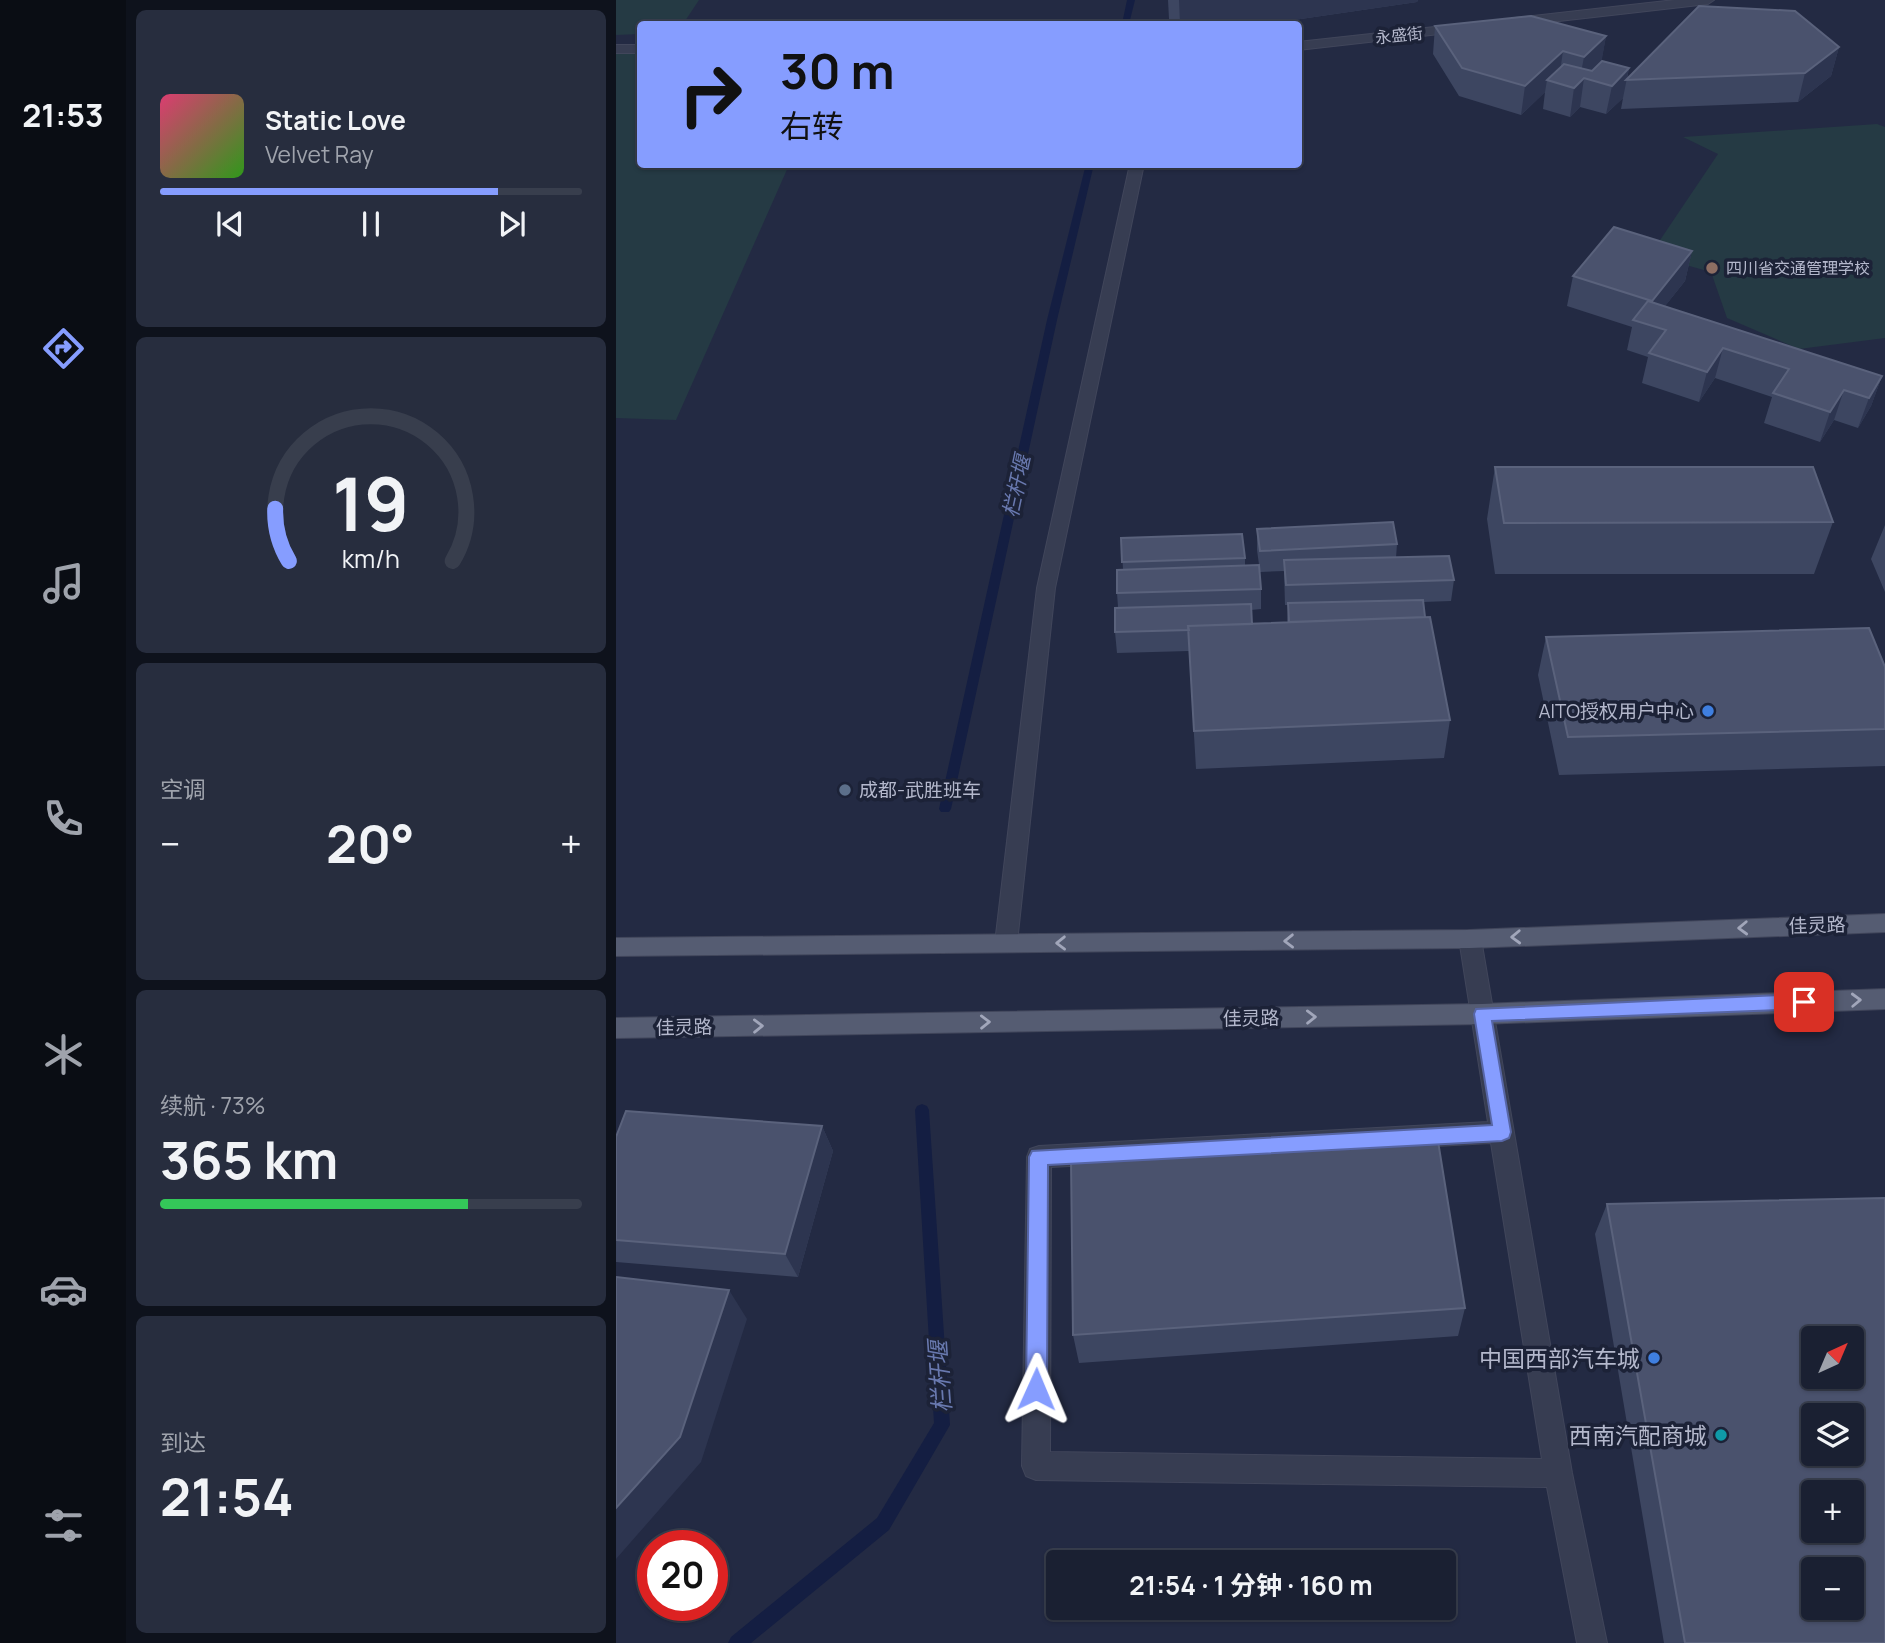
<!DOCTYPE html>
<html lang="zh">
<meta charset="utf-8">
<style>
:root{--surface:#1a2032;--page:#272d3e;--text:#f1f3f6;--muted:#9fa3ac;--line:#383e4d;--accent:#869dff}
body{margin:0;font-family:Manrope,"Noto Sans SC",sans-serif;background:var(--page);color:var(--text);height:100vh;display:flex;flex-direction:column;font-size:26px;white-space:nowrap}
*{box-sizing:border-box;margin:0}
p{font-size:23px;color:var(--muted)}
.icon{flex:none;width:38px;height:38px;fill:none;stroke:currentColor;stroke-width:2;stroke-linecap:round;stroke-linejoin:round}
.map{position:relative;flex:1;overflow:hidden}
.sheet{display:flex;flex-direction:column;gap:10px;padding:10px;background:#0e121c;width:490px}
.sheet>*{flex:none}
.guide{position:absolute;left:21px;top:21px;width:665px;height:147px;border-radius:7px;box-shadow:0 2px 5px #0004,0 0 0 2px var(--line);background:#869dff;color:#111;overflow:hidden}
.needle{width:46px;rotate:44deg}
.controls{position:absolute;left:1185px;top:1326px;display:grid;gap:14px}
.controls a{display:grid;place-items:center;width:63px;height:63px;border-radius:7px;background:var(--surface);box-shadow:0 2px 5px #0004,0 0 0 2px var(--line);font-size:35px}
.speed{position:absolute;left:21px;top:1530px;display:flex;gap:14px;font-size:35px;font-weight:700;text-align:center}
.speed>*{display:grid;place-content:center;width:91px;height:91px;border-radius:50%;background:var(--surface);box-shadow:0 2px 5px #0004,0 0 0 2px var(--line);line-height:1}
.speed .limit{border:10px solid #d22;background:#fff;color:#111}
.pin{position:absolute;display:grid;place-items:center;width:60px;height:60px;color:#fff;margin:-30px;border-radius:14px;box-shadow:0 4px 10px #0006}
.me{position:absolute;width:77px;margin:-38px;rotate:1deg;stroke-linejoin:round;filter:drop-shadow(0 0 5px #0008)}
.turn{display:flex;align-items:center;gap:24px;height:147px;padding:0 28px;font-size:32px}
.turn .icon{width:91px;height:91px;stroke-width:2.5}
.turn b{display:block;font-size:49px;line-height:60px}
.big{font-size:52px;font-weight:700;line-height:1.1}
.sheet .card{flex:1;display:flex;flex-direction:column;justify-content:center;gap:10px;min-width:0;padding:0 24px;border-radius:10px;background:var(--page)}
.sheet .dial{align-items:center;gap:0}
.dial svg{height:182px;overflow:visible;fill:none;stroke:var(--line);stroke-width:7;stroke-linecap:round;text-anchor:middle}
.dial text{fill:var(--text);stroke:none}
.song{display:flex;align-items:center;gap:21px}
.cover{width:84px;height:84px;border-radius:10px;background:linear-gradient(135deg,hsl(340 70% 55%),hsl(110 70% 35%))}
.played{height:7px;border-radius:4px;background:linear-gradient(90deg,var(--accent) 80%,var(--line) 80%)}
.keys{display:flex;justify-content:space-around;direction:ltr}
.heat{display:flex;justify-content:space-between;align-items:center;font-size:38px;direction:ltr}
.charge{height:10px;border-radius:5px;background:linear-gradient(90deg,#34c759 73%,var(--line) 0)}
.trip{position:absolute;left:430px;top:1550px;width:410px;height:70px;border-radius:7px;background:var(--surface);box-shadow:0 2px 5px #0004,0 0 0 2px var(--line);font-weight:700;line-height:70px;text-align:center}
main{display:flex;flex:1;min-height:0}
.dock{display:flex;flex-direction:column;width:126px;justify-content:space-around;align-items:center;background:#0a0d14;color:var(--muted)}
.dock .icon{width:49px;height:49px}
.dock .selected{color:var(--accent)}
.dock b{font-size:32px;color:var(--text)}
.map>svg:first-child{display:block}
.green{fill:#253a44}
.lines{fill:none;stroke-linecap:round;stroke-linejoin:round}
.stream{fill:#141e42;fill-rule:evenodd}
.service-casing{stroke:#41465b;stroke-width:2}
.minor-casing{stroke:#41465b;stroke-width:2}
.primary-casing{stroke:#41465b;stroke-width:2}
.service{fill:#373d52;fill-rule:evenodd}
.minor{fill:#373d52;fill-rule:evenodd}
.primary{fill:#555c72;fill-rule:evenodd}
.wall{fill:#3d4661}
.shaded-wall{fill:#2d3550}
.building{fill:#4a526d;stroke:#5a627c;stroke-width:2;fill-rule:evenodd}
.oneway{stroke:#a1a6ba}
.route{fill:#869dff;stroke:#5766a6;stroke-width:2}
.education-dot{fill:#8d6e63;stroke:#1c2237;stroke-width:2.5}
.shop-dot{fill:#3f7fe0;stroke:#1c2237;stroke-width:2.5}
.service-dot{fill:#5c6f8a;stroke:#1c2237;stroke-width:2.5}
.culture-dot{fill:#0f9aa8;stroke:#1c2237;stroke-width:2.5}
.labels{text-anchor:middle;dominant-baseline:central;stroke-width:7;stroke-linejoin:round;paint-order:stroke}
.far-street-label{font-size:16px;fill:#b4b8cc;stroke:#1c2237}
.far-poi-label{font-size:16px;fill:#b4b8cc;stroke:#1c2237;text-anchor:start}
.poi-label{font-size:19px;fill:#b4b8cc;stroke:#1c2237;text-anchor:end}
.street-label{font-size:19px;fill:#b4b8cc;stroke:#1c2237}
.water-label{font-size:21px;font-style:italic;fill:#6979af;stroke:#1c2237}
.near-poi-label{font-size:23px;fill:#b4b8cc;stroke:#1c2237;text-anchor:end}
.near-water-label{font-size:24px;font-style:italic;fill:#6979af;stroke:#1c2237}
</style>
<main>
<nav class="dock">
<b>21:53</b>
<svg class="icon selected" aria-label="directions" viewBox="0 0 24 24"><path d="M12 3l9 9-9 9-9-9zM9 14v-3h6M13 9l2 2-2 2"/></svg>
<svg class="icon" aria-label="music" viewBox="0 0 24 24"><path d="M9 18V5l10-2v13"/><circle cx="6" cy="18" r="3"/><circle cx="16" cy="16" r="3"/></svg>
<svg class="icon" aria-label="phone" viewBox="0 0 24 24"><path d="M5 4h4l2 5-3 2q2 4 5 5l2-3 5 2v4C11 20 4 13 5 4z"/></svg>
<svg class="icon" aria-label="climate" viewBox="0 0 24 24"><path d="M12 3v18M4 7l16 10M4 17L20 7"/></svg>
<svg class="icon" aria-label="car" viewBox="0 0 24 24"><path d="M5 17H2v-5l4-1 3-4h7l3 4 3 1v5h-3M9 17h6M6 11h13"/><circle cx="7" cy="17" r="2"/><circle cx="17" cy="17" r="2"/></svg>
<svg class="icon" aria-label="filters" viewBox="0 0 24 24"><path d="M4 7h16M4 17h16"/><circle cx="9" cy="7" r="2"/><circle cx="15" cy="17" r="2"/></svg>
</nav>
<section class="sheet">
<div class="card">
<div class="song"><i class="cover"></i><div><b>Static Love</b><p>Velvet Ray</p></div></div>
<div class="played"></div>
<div class="keys"><svg class="icon" aria-label="previous" viewBox="0 0 24 24"><path d="M18 5L8 12l10 7zM5 5v14"/></svg><svg class="icon" aria-label="pause" viewBox="0 0 24 24"><path d="M8 5v14M16 5v14"/></svg><svg class="icon" aria-label="next" viewBox="0 0 24 24"><path d="M6 5l10 7-10 7zM19 5v14"/></svg></div>
</div>
<div class="card dial"><svg viewBox="0 0 100 80">
<path d="M14 69A42 42 0 1 1 86 69"/>
<path d="M14 69A42 42 0 0 1 8 46" stroke="#869dff"/>
<text x="50" y="56" font-size="32" font-weight="700">19</text>
<text x="50" y="72" font-size="11">km/h</text>
</svg></div>
<div class="card"><p>空调</p>
<div class="heat"><a>−</a><b class="big">20°</b><a>+</a></div>
</div>
<div class="card"><p>续航 · 73%</p><b class="big">365 km</b><div class="charge"></div></div>
<div class="card"><p>到达</p><b class="big">21:54</b></div>
</section>
<div class="map">
<svg width="1269" height="1643" viewBox="0 0 1269 1643">
<rect width="100%" height="100%" fill="#232a43"/>
<path class="green" d="M 0,0 L 83,0 L 67,24 L 24,24 L 24,34 L 0,35 Z
M 0,52 L 24,52 L 24,164 L 173,165 L 60,420 L 0,418 Z
M 1261,124 L 1269,127 L 1269,338 L 1183,349 L 1111,318 L 1095,272 L 1034,255 L 1102,154 L 1067,137 Z"/>
<g class="lines">
<path class="stream" d="M 511,0 L 519,0 L 513,24 L 506,24 Z
M 470,164 L 478,164 L 441,320 L 335,809 L 333,812 L 325,812 L 323,809 L 431,320 Z
M 306,1104 L 311,1106 L 313,1110 L 334,1425 L 273,1530 L 135,1643 L 112,1643 L 115,1637 L 261,1518 L 318,1423 L 299,1110 L 301,1106 Z"/>
<g class="service-casing">
<path id="service" d="M 854,930 L 862,933 L 865,939 L 956,1473 L 991,1643 L 961,1643 L 931,1487 L 420,1480 L 410,1476 L 406,1466 L 411,1157 L 414,1149 L 423,1146 L 872,1122 L 843,939 L 846,933 ZM 875,1143 L 926,1459 L 434,1452 L 435,1167 Z"/>
</g>
<g class="minor-casing">
<path id="minor" d="M 1059,0 L 1098,0 L 1092,4 L 899,26 L 893,22 L 899,18 Z
M 846,24 L 850,25 L 850,31 L 682,50 L 682,42 Z
M 0,45 L 24,45 L 24,53 L 0,53 Z
M 514,164 L 528,164 L 439,588 L 401,943 L 398,949 L 390,952 L 382,949 L 379,943 L 421,588 Z"/>
</g>
<g class="primary-casing">
<path id="primary" d="M 1269,914 L 1269,932 L 854,948 L 0,956 L 0,938 L 854,930 Z
M 1269,989 L 1269,1009 L 866,1024 L 0,1038 L 0,1018 L 866,1004 Z"/>
</g>
<use href="#service" class="service"/>
<use href="#minor" class="minor"/>
<use href="#primary" class="primary"/>
</g>
<path class="wall" d="M 552,0 L 802,0 L 801,2 L 651,24 L 557,24 L 553,19 Z
M 819,26 L 990,36 L 985,62 L 1013,68 L 1011,79 L 1223,47 L 1215,76 L 1182,102 L 1005,109 L 1007,98 L 990,114 L 964,107 L 954,117 L 927,109 L 929,92 L 905,115 L 843,96 L 817,54 Z
M 1076,251 L 1069,281 L 1049,306 L 1266,376 L 1255,406 L 1242,428 L 1218,420 L 1204,442 L 1148,423 L 1156,397 L 1099,378 L 1083,402 L 1026,383 L 1032,357 L 1011,350 L 1016,327 L 951,306 L 957,276 Z
M 879,467 L 1217,522 L 1198,574 L 879,574 L 871,519 Z
M 1269,525 L 1269,592 L 1255,559 Z
M 641,529 L 781,544 L 780,558 L 838,580 L 835,601 L 807,602 L 809,617 L 834,720 L 828,758 L 580,769 L 573,651 L 501,653 L 499,632 L 502,607 L 501,593 L 507,569 L 505,538 L 629,558 L 629,566 L 645,589 L 645,609 L 635,610 L 636,624 L 671,622 L 672,605 L 669,605 L 668,571 L 644,572 L 641,550 Z
M 930,637 L 1269,667 L 1269,766 L 943,775 L 922,675 Z
M 206,1126 L 217,1151 L 182,1277 L 0,1262 L 0,1137 Z
M 991,1204 L 1269,1643 L 1048,1643 L 979,1234 Z
M 849,1308 L 842,1336 L 463,1363 L 457,1335 Z"/>
<path class="shaded-wall" d="M 563,0 L 802,0 L 801,2 L 651,24 L 564,24 Z
M 990,36 L 985,65 L 968,78 L 964,107 L 954,117 L 958,88 L 963,83 L 968,57 Z
M 1223,47 L 1215,76 L 1182,102 L 1189,73 Z
M 947,51 L 943,79 L 931,80 L 929,92 L 905,115 L 909,86 Z
M 1013,68 L 1007,98 L 990,114 L 996,86 Z
M 1076,251 L 1069,281 L 1034,325 L 1036,301 Z
M 1107,348 L 1099,378 L 1083,402 L 1091,372 Z
M 1266,376 L 1255,406 L 1242,428 L 1253,398 Z
M 1228,390 L 1218,420 L 1204,442 L 1214,412 Z
M 206,1126 L 217,1151 L 182,1277 L 169,1254 Z
M 113,1290 L 131,1319 L 85,1462 L 0,1559 L 0,1508 Z"/>
<path class="building" d="M 1083,6 L 1179,11 L 1223,47 L 1189,73 L 1010,80 Z
M 915,16 L 990,36 L 968,57 L 947,51 L 909,86 L 846,68 L 819,26 Z
M 986,61 L 1013,68 L 996,86 L 968,78 L 958,88 L 931,80 L 948,64 L 976,71 Z
M 998,227 L 1076,251 L 1036,301 L 957,276 Z
M 1032,301 L 1266,376 L 1253,398 L 1228,390 L 1214,412 L 1157,393 L 1173,369 L 1107,348 L 1091,372 L 1033,353 L 1050,330 L 1017,320 Z
M 879,467 L 1197,467 L 1217,522 L 888,523 Z
M 777,522 L 781,544 L 644,551 L 641,529 Z
M 626,534 L 629,558 L 506,562 L 505,538 Z
M 833,556 L 838,580 L 670,585 L 668,560 Z
M 643,565 L 645,589 L 501,593 L 501,570 Z
M 807,600 L 809,617 L 673,622 L 672,603 Z
M 635,604 L 636,624 L 572,626 L 573,630 L 499,632 L 499,608 Z
M 814,617 L 834,720 L 578,731 L 572,626 Z
M 1253,628 L 1269,667 L 1269,729 L 952,737 L 930,637 Z
M 10,1111 L 206,1126 L 169,1254 L 0,1240 L 0,1137 Z
M 821,1135 L 849,1308 L 457,1335 L 455,1159 Z
M 1269,1198 L 1269,1643 L 1069,1643 L 991,1204 ZM 1197,1339 L 1236,1339 L 1236,1377 L 1197,1377 ZM 1197,1416 L 1236,1416 L 1236,1454 L 1197,1454 ZM 1197,1493 L 1236,1493 L 1236,1531 L 1197,1531 ZM 1197,1570 L 1236,1570 L 1236,1608 L 1197,1608 Z
M 0,1277 L 113,1290 L 64,1437 L 0,1508 Z"/>
<defs><path id="oneway-chevron" d="M-2-3.5L2.5 0L-2 3.5" fill="none" stroke-width="1.6" stroke-linecap="round" stroke-linejoin="round" transform="scale(1.75)"/></defs>
<g class="oneway">
<use href="#oneway-chevron" transform="translate(1127 928) rotate(178)"/>
<use href="#oneway-chevron" transform="translate(900 937) rotate(178)"/>
<use href="#oneway-chevron" transform="translate(673 941) rotate(179)"/>
<use href="#oneway-chevron" transform="translate(445 943) rotate(179)"/>
<use href="#oneway-chevron" transform="translate(1240 1000) rotate(-2)"/>
<use href="#oneway-chevron" transform="translate(695 1017) rotate(-1)"/>
<use href="#oneway-chevron" transform="translate(369 1022) rotate(-1)"/>
<use href="#oneway-chevron" transform="translate(142 1026) rotate(-1)"/>
</g>
<path class="route" d="M 1188,994 L 1197,1002 L 1188,1009 L 876,1021 L 895,1132 L 893,1138 L 886,1141 L 432,1165 L 431,1389 L 428,1396 L 420,1399 L 413,1396 L 410,1389 L 413,1157 L 416,1151 L 876,1125 L 858,1014 L 860,1009 Z"/>
<circle class="education-dot" cx="1096" cy="268" r="7"/>
<g class="shop-dot">
<circle cx="1092" cy="711" r="7"/>
<circle cx="1038" cy="1358" r="7"/>
</g>
<circle class="service-dot" cx="229" cy="790" r="7"/>
<circle class="culture-dot" cx="1105" cy="1435" r="7"/>
<g class="labels">
<g class="far-street-label">
<text transform="translate(783 35) rotate(-6)">永盛街</text>
</g>
<g class="far-poi-label">
<text x="1110" y="268">四川省交通管理学校</text>
</g>
<g class="poi-label">
<text x="1078" y="711">AITO授权用户中心</text>
<text x="243" y="790" text-anchor="start">成都-武胜班车</text>
</g>
<g class="street-label">
<text transform="translate(1201 925) rotate(-2)">佳灵路</text>
<text transform="translate(635 1018) rotate(-1)">佳灵路</text>
<text transform="translate(68 1027) rotate(-1)">佳灵路</text>
</g>
<g class="water-label">
<text transform="translate(400 486) rotate(-78)">栏杆堰</text>
</g>
<g class="near-poi-label">
<text x="1024" y="1358">中国西部汽车城</text>
<text x="1091" y="1435">西南汽配商城</text>
</g>
<g class="near-water-label">
<text transform="translate(323 1377) rotate(-94)">栏杆堰</text>
</g>
</g>
</svg>
<div class="controls">
<a><svg class="needle" viewBox="-14 -14 28 28"><path d="M0-13l5 13h-10z" fill="#e53935"/><path d="M0 13l5-13h-10z" fill="#9fa3ac"/></svg></a>
<a><svg class="icon" aria-label="layers" viewBox="0 0 24 24"><path d="M12 4l9 5-9 5-9-5zM3 14l9 5 9-5"/></svg></a>
<a>+</a>
<a>−</a>
</div>
<div class="speed"><div class="limit">20</div></div>
<div class="pin" style="left:1188px;top:1002px;background:#d93025"><svg class="icon" aria-label="arrive" viewBox="0 0 24 24"><path d="M6 21V4h12l-3 4 3 4H6"/></svg></div>
<svg class="me" style="left:420px;top:1389px" viewBox="-20 -20 40 40"><path d="M0-17L14 15 0 8-14 15z" fill="#869dff" stroke="#fff" stroke-width="4"/></svg>
<div class="trip">21:54 · 1 分钟 · 160 m</div>
<div class="guide">
<div class="turn"><svg class="icon" aria-label="right" viewBox="0 0 24 24"><path d="M7 20v-9h11M14 6l5 5-5 5"/></svg><div><b>30 m</b>右转</div></div>
</div>
</div>
</main>
